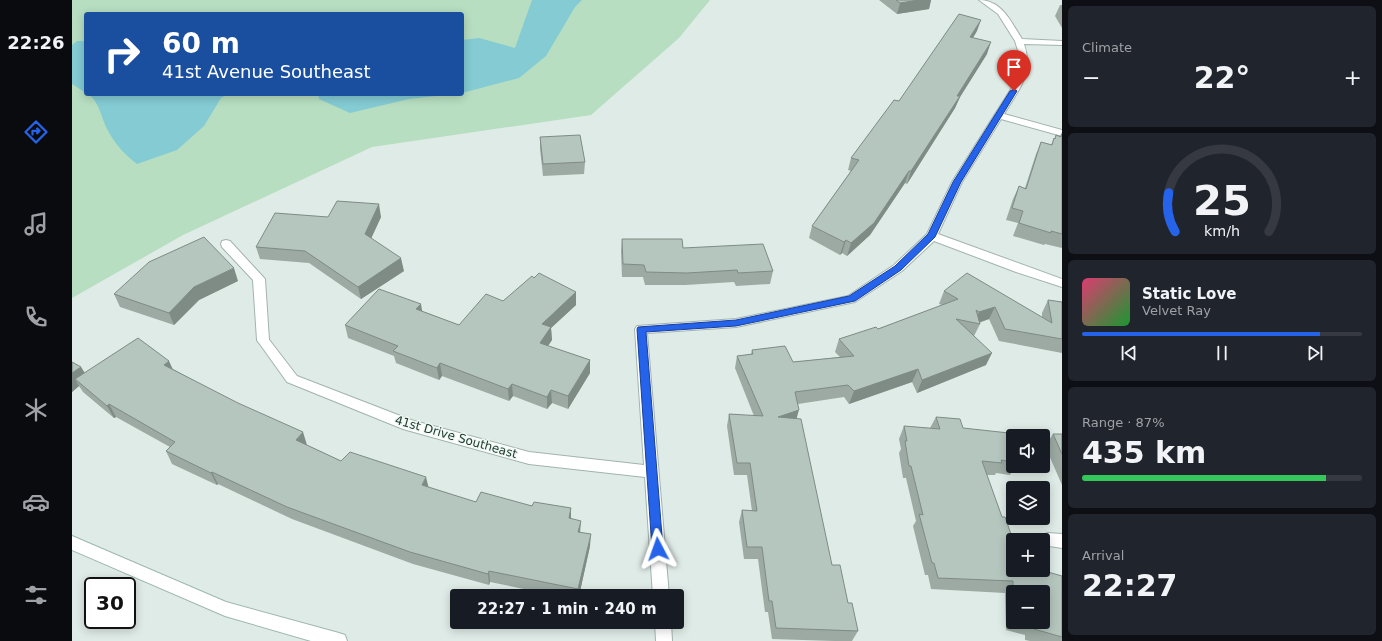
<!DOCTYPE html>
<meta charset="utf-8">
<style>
:root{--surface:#171b24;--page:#20242c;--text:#f1f3f6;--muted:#9ea1a6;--line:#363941;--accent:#2563eb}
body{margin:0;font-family:"DejaVu Sans",sans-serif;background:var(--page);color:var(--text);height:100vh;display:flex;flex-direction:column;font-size:15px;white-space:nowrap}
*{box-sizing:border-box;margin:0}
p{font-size:13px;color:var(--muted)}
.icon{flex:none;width:22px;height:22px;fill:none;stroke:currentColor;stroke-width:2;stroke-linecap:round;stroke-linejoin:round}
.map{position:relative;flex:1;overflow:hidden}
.drawer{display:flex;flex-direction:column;gap:6px;padding:6px;background:#0d0f14;width:320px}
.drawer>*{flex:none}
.guide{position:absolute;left:12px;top:12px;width:380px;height:84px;border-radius:4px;box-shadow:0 2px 10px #0003;background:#1a4fa0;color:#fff;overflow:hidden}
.controls{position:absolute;left:934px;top:429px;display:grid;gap:8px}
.controls a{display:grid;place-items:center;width:44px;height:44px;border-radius:4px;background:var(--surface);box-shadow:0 2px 10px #0003;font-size:20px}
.speed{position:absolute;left:12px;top:577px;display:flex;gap:8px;font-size:20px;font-weight:700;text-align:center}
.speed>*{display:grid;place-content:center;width:52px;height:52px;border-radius:50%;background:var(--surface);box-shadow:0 2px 10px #0003;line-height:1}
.speed .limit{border:2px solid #111;border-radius:6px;background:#fff;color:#111}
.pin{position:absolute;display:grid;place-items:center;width:34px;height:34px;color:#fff;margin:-41px -17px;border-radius:50% 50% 50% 0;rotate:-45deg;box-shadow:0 0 4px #0007}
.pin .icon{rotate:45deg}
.me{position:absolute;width:44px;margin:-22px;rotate:356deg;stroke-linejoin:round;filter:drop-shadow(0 0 3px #0008)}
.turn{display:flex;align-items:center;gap:14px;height:84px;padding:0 12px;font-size:18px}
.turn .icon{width:52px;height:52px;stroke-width:2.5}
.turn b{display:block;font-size:28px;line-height:34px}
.big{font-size:30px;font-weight:700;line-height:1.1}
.drawer .widget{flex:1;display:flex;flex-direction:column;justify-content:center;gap:6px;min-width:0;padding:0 14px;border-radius:6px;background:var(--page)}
.drawer .dial{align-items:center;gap:0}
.dial svg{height:104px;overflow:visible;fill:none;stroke:var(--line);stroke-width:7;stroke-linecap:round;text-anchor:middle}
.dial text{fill:var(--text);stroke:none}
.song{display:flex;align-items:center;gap:12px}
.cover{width:48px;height:48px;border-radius:6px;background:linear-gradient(135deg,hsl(340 70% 55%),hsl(130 70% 35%))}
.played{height:4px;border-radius:2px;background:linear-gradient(90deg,var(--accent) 85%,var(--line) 85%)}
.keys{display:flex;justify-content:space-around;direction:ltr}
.heat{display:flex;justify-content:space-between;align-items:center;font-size:22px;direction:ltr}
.charge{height:6px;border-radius:3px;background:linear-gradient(90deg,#34c759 87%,var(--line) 0)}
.trip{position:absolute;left:378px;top:589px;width:234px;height:40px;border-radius:4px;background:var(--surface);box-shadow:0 2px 10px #0003;font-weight:700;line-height:40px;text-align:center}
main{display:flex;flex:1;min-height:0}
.menu{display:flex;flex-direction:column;width:72px;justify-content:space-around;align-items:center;background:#090b0e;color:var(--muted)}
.menu .icon{width:28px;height:28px}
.menu .active{color:var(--accent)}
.menu b{font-size:18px;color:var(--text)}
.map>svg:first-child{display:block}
.green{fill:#b7dec0;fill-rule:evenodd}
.water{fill:#84cbd3}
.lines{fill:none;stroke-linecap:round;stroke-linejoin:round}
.service-casing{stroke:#a2b3ad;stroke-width:2}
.minor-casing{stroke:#a2b3ad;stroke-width:2}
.secondary-casing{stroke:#9eb8ad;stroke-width:2}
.service{fill:#fff;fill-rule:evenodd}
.minor{fill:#fff;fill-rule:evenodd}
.secondary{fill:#fff;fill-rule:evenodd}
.wall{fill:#9caaa3;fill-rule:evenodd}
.shaded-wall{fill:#7f8b85}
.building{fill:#b5c6be;stroke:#7f8b85}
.route{fill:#2563eb;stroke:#184099}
.labels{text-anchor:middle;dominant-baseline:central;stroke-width:3;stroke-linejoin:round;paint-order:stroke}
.street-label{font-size:12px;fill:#203c33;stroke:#f0f8f4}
</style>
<main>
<nav class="menu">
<b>22:26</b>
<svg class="icon active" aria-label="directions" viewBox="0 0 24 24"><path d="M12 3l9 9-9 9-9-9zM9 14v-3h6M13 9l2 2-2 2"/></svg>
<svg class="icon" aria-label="music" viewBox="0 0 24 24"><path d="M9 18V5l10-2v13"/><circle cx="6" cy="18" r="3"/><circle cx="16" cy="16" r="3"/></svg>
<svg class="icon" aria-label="phone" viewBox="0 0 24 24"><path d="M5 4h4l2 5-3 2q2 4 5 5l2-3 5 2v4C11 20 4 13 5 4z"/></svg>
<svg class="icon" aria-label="climate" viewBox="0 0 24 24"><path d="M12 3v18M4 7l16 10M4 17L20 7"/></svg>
<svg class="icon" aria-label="car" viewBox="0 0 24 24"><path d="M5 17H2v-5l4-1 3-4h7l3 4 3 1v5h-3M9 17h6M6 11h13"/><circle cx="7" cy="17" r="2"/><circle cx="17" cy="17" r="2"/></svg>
<svg class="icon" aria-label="filters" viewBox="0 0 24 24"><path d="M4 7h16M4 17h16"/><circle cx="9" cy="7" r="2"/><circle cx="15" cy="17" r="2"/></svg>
</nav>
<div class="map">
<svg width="990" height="641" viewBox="0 0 990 641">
<rect width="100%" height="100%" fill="#dfebe6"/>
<path class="green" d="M 0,0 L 638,0 L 607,38 L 519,115 L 300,147 L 111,235 L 0,298 ZM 14,14 L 390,14 L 390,94 L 14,94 Z"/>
<path class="water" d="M 460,0 L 510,0 L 503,7 L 474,56 L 447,78 L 390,93 L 390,40 L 407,38 L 443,48 Z
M 5,41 L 14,41 L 14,93 L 0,84 L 0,45 Z
M 16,94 L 156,94 L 149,98 L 132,126 L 105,150 L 65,164 C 51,153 43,144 35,129 C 29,117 27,101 16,94 Z
M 246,94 L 382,94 L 337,99 L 278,113 L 247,99 Z"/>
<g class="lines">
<g class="service-casing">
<path id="service" d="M 154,240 L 158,241 L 193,279 L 197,340 L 195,343 L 191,344 L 187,343 L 185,340 L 181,280 L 150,247 L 149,244 L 150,241 Z"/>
</g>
<g class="minor-casing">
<path id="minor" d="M 907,0 C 930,0 939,22 950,39 L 990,41 L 990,45 L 952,44 C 962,74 947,89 932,114 L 990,130 L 990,136 L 929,119 L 890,182 L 866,234 L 990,279 L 990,287 L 944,272 L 862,241 L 830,271 L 783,302 L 664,327 L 575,333 L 597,596 L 581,596 L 573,477 L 457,464 L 331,429 L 215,382 L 185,340 L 187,337 L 191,336 L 195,337 L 225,376 L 339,420 L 457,452 L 572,465 L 563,329 L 565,326 L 664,319 L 776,296 L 822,265 L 855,234 L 880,182 L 944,81 L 948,57 L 943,41 L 926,14 Z
M 976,533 L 990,534 L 990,548 L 971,545 L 971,540 L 969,540 L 971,535 Z
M 583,622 L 599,622 L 600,641 L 584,641 Z"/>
</g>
<g class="secondary-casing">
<path id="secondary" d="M 0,536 L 154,602 L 267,633 L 273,635 L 275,641 L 239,641 L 153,616 L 0,550 Z"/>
</g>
<use href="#service" class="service"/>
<use href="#minor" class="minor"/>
<use href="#secondary" class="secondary"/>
</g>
<path class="wall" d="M 807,0 L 859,0 L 857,9 L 825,14 Z
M 988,5 L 990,5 L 990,28 L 983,16 Z
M 905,31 L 901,38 L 915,54 L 888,97 L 883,108 L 835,184 L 833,183 L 798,235 L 775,256 L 770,253 L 768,255 L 737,238 L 740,226 L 779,171 L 776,170 L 779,158 L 827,101 Z
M 990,132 L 990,248 L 973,244 L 972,245 L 941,236 L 946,223 L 934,220 L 941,199 L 947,186 L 953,188 L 964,154 L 969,142 L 979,145 L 982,138 L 983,138 L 984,135 L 988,136 Z
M 468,137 L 513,162 L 512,174 L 471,176 L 468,149 Z
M 256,217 L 309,217 L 299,239 L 332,271 L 289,299 L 237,263 L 188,259 L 184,247 Z
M 550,239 L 611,248 L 701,271 L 698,284 L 664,286 L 662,282 L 613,285 L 573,285 L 571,277 L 550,277 L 549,251 Z
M 462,278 L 504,292 L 504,305 L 479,328 L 480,340 L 476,346 L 518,360 L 518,373 L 496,409 L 480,403 L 475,409 L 441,396 L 437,401 L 370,376 L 367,380 L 324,363 L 322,356 L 276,338 L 273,325 L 350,311 L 387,325 L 431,301 Z
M 166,281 L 127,300 L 102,325 L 48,307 L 42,294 Z
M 872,291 L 970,317 L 970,313 L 976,300 L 990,302 L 990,353 L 927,341 L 917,319 L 907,323 L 908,324 L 902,336 L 914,365 L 845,393 L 840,382 L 777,404 L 772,397 L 726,404 L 725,419 L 760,565 L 776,603 L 786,631 L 780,641 L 762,641 L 700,639 L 696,612 L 693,612 L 686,559 L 672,559 L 667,522 L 670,510 L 680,511 L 675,475 L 662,475 L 655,426 L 657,414 L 682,416 L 663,368 L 665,356 L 679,354 L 680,350 L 721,362 L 768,357 L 763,352 L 767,339 L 806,329 L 870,305 L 867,304 Z
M 0,362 L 9,367 L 13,373 L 101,369 L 235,445 L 269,461 L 404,502 L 499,508 L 499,519 L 518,546 L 507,596 L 486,596 L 418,582 L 417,585 L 341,564 L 220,519 L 146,484 L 145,485 L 100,464 L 94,451 L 98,447 L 44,417 L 42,418 L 11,392 L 7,386 L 0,392 Z
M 864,417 L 891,428 L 941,446 L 941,466 L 943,466 L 938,475 L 924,473 L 923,475 L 914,475 L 941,570 L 990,576 L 990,641 L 958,641 L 953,640 L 953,635 L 934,630 L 933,593 L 859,589 L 856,575 L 853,575 L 841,526 L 844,521 L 834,478 L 831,478 L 827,453 L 829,449 L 827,439 L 832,426 L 858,428 ZM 941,592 L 971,622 L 941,622 Z
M 981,434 L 990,434 L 990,485 L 973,446 Z"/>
<path class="shaded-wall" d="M 847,0 L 859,0 L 857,9 L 825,14 L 828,3 Z
M 909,20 L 905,31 L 894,48 L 898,37 Z
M 919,42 L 915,54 L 888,97 L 883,108 L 835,184 L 839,171 L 885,96 Z
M 837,171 L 833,183 L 798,235 L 775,256 L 779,243 Z
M 307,204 L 309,217 L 295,247 L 293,234 Z
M 774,240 L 770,253 L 768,255 L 772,242 Z
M 329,258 L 332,271 L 289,299 L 286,287 Z
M 162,268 L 166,281 L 127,300 L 102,325 L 97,313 L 122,287 Z
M 504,292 L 504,305 L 479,328 L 480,340 L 469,356 L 468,343 L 470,324 Z
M 349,304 L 351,316 L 344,309 Z
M 923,307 L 917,319 L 905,323 L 902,323 L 907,312 Z
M 920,353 L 914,365 L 845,393 L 850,380 Z
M 518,360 L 518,373 L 496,409 L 496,396 Z
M 97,361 L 103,374 L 92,365 Z
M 368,363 L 370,376 L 367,380 L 365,368 Z
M 9,367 L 16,379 L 3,379 L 7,386 L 0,392 L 0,373 Z
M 846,369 L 840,382 L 777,404 L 782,391 Z
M 440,384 L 441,396 L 437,401 L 436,389 Z
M 479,390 L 480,403 L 475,409 L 475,397 Z
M 37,404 L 44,417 L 42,418 L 35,406 Z
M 727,410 L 723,423 L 706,417 Z
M 231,432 L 235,445 L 228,453 L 224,440 Z
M 140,472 L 146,484 L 145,485 L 139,473 Z
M 354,477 L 357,489 L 350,485 Z
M 499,508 L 499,520 L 497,518 Z
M 509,521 L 508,533 L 506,532 Z
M 519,534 L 518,546 L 507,596 L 506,596 L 506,589 Z
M 417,571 L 418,582 L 417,585 L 416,574 Z"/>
<path class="building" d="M 824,0 L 847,0 L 828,3 Z
M 887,14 L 909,20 L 898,37 L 919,42 L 885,96 L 888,96 L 839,171 L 837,171 L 802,223 L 779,243 L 774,240 L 772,242 L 740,226 L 787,160 L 779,158 L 822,100 L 827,101 Z
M 990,134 L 990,234 L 979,231 L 979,233 L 947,223 L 951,211 L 940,208 L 947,186 L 954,189 L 969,142 L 980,145 L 982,138 L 983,139 L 984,135 L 989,137 Z
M 508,135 L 513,162 L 471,164 L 468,137 Z
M 265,201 L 307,204 L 293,234 L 329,258 L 286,287 L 233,251 L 184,247 L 203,213 L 256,217 Z
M 132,237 L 162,268 L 122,287 L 97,313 L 42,294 L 77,262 Z
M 550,239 L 610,239 L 611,248 L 691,244 L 701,271 L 666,273 L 665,270 L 615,273 L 574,272 L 572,265 L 551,264 Z
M 467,273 L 504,292 L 470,324 L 479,327 L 468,343 L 518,360 L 496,396 L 479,390 L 475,397 L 440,384 L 436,389 L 368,363 L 365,368 L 321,351 L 326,346 L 273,325 L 307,289 L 349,304 L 344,309 L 387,325 L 414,294 L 431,301 L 460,276 L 462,278 Z
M 895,273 L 980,323 L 976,300 L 990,302 L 990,339 L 933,329 L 923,307 L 907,312 L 904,310 L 908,324 L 884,319 L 920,353 L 850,380 L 846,369 L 782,391 L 776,385 L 723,392 L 727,410 L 706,417 L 729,419 L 760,565 L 768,565 L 776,603 L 780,603 L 786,631 L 704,628 L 700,601 L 697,601 L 690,547 L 675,547 L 670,510 L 685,511 L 678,463 L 665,463 L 657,414 L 691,416 L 665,356 L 681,354 L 680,350 L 713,346 L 721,362 L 782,356 L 767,339 L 804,327 L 806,329 L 886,299 L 872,291 Z
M 66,338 L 97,361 L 92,365 L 166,403 L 231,432 L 224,440 L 269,461 L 278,452 L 354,477 L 350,485 L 404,502 L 409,492 L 460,506 L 462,502 L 499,508 L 497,518 L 509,521 L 506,532 L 519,534 L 506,589 L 417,571 L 416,574 L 338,552 L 215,507 L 140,472 L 139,473 L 94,451 L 103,442 L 37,404 L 35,406 L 3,379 Z
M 0,362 L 9,367 L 0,373 Z
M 864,417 L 888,419 L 891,428 L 937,433 L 941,446 L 941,462 L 929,460 L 930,463 L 910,461 L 930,517 L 933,517 L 941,540 L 941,570 L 969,570 L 990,576 L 990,637 L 962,629 L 961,625 L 952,622 L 971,622 L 971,592 L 941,592 L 941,581 L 866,578 L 862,563 L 860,563 L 847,514 L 851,515 L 839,466 L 837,466 L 833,441 L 835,441 L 832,426 L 868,429 Z
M 981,434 L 990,434 L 990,454 Z"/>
<path class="route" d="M 942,89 L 945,91 L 889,182 L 863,237 L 829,270 L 783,301 L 664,326 L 574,332 L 591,549 L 590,553 L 586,554 L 582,553 L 580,549 L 565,329 L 566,327 L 664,320 L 777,296 L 823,266 L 856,234 L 881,182 L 938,91 Z"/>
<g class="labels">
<g class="street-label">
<text transform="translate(384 437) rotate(16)">41st Drive Southeast</text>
</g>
</g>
</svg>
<div class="controls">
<a><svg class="icon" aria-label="sound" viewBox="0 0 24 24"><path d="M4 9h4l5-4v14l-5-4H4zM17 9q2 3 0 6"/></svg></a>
<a><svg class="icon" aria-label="layers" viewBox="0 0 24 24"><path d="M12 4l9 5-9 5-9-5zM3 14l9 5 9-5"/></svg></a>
<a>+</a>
<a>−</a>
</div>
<div class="speed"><div class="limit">30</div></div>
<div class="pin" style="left:942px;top:91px;background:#d93025"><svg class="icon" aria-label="arrive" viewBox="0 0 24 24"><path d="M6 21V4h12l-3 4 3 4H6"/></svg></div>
<svg class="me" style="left:586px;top:549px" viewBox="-20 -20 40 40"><path d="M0-17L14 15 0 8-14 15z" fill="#2563eb" stroke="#fff" stroke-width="4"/></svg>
<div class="trip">22:27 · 1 min · 240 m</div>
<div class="guide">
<div class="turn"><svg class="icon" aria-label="right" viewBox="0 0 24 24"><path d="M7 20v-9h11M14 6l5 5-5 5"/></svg><div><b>60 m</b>41st Avenue Southeast</div></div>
</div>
</div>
<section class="drawer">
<div class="widget"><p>Climate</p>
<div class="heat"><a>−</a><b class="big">22°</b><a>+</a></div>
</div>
<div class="widget dial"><svg viewBox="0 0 100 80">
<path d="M14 69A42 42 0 1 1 86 69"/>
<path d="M14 69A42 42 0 0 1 9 39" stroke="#2563eb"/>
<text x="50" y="56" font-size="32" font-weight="700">25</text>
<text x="50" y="72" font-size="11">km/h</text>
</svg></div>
<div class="widget">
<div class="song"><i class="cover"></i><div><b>Static Love</b><p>Velvet Ray</p></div></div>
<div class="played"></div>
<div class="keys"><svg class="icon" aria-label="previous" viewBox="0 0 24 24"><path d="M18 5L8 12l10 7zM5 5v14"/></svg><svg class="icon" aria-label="pause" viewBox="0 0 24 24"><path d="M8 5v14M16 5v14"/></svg><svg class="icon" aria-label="next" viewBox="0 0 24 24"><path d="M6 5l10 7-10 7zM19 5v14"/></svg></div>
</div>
<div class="widget"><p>Range · 87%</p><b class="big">435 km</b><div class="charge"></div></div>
<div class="widget"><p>Arrival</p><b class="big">22:27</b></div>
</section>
</main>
